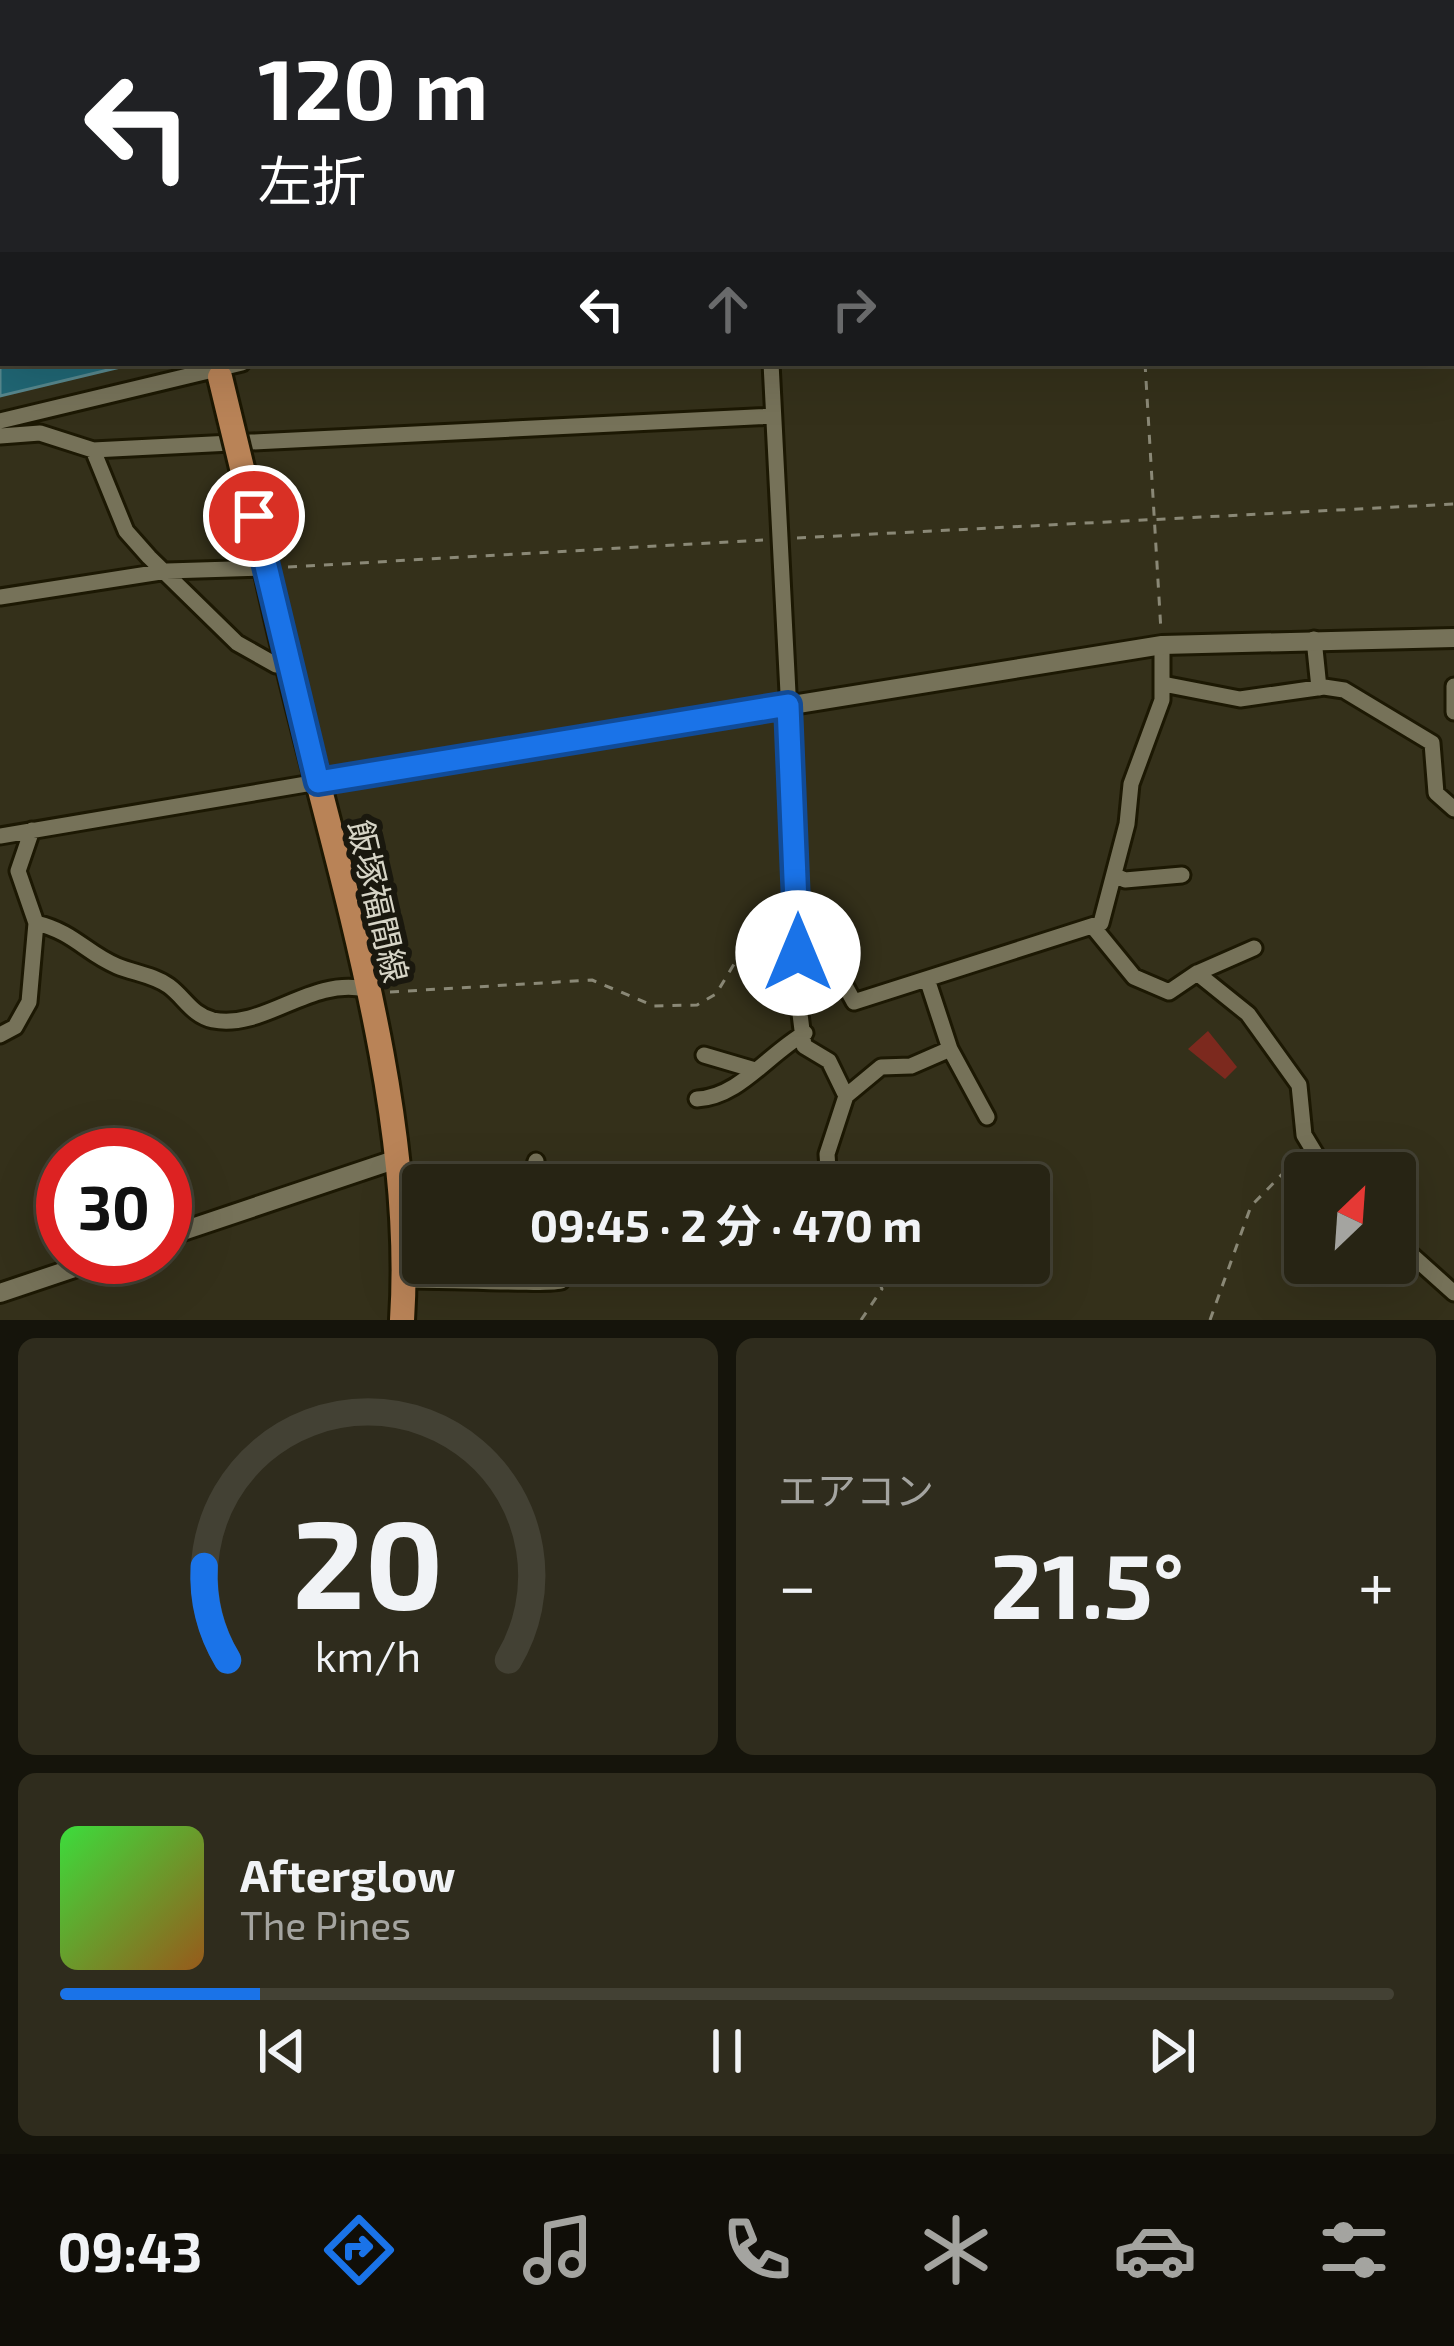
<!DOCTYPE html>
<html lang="ja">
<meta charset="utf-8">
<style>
:root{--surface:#272414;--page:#2f2c1d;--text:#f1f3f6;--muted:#a4a4a0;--line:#434134;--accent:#1a73e8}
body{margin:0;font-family:"Exo 2","Noto Sans JP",sans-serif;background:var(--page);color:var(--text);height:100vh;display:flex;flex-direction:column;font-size:45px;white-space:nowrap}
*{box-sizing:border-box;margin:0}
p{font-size:39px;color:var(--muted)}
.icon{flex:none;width:66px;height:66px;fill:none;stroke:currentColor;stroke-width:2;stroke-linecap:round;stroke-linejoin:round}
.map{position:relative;height:1320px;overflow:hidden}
.details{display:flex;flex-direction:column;gap:18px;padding:18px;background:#15140b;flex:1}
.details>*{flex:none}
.top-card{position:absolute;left:0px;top:0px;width:1455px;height:366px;box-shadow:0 12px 48px #0002,0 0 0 3px var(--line);background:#202124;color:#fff;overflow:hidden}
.needle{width:78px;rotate:25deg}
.fabs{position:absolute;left:1284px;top:1152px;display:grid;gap:24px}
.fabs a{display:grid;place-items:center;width:132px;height:132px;border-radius:12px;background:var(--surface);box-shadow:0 12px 48px #0002,0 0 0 3px var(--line);font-size:60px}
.speed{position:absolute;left:36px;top:1128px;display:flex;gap:24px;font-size:60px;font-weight:700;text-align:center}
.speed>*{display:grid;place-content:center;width:156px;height:156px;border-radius:50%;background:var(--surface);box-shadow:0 12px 48px #0002,0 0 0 3px var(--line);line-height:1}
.speed .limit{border:18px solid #d22;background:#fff;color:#111}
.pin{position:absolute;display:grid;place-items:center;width:102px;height:102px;color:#fff;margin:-51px;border:6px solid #fff;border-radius:50%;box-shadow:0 3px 12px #0007}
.me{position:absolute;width:132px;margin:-66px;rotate:0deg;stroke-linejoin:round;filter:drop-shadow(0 0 9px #0008)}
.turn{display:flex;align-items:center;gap:42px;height:252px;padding:0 60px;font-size:54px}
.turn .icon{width:156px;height:156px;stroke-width:2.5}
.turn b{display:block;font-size:84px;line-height:102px}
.lanes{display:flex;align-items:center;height:114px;padding:0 60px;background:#0003;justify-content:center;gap:60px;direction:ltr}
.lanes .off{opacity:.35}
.big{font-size:90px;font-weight:700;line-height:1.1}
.details .card{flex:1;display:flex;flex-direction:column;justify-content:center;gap:18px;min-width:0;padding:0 42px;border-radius:18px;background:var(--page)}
.details .dial{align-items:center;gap:0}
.dial svg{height:312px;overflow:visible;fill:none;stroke:var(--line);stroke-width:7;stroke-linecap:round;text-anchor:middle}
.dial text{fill:var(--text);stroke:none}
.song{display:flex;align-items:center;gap:36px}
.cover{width:144px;height:144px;border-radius:18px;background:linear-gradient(135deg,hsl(120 70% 55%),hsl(30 70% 35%))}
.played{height:12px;border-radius:6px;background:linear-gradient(90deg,var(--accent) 15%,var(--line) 15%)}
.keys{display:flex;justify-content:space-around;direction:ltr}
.heat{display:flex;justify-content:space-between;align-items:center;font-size:66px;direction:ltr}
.details .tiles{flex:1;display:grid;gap:18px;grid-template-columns:1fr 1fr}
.card:last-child{grid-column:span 2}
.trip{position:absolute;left:402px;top:1164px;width:648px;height:120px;border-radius:12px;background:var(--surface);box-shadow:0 12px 48px #0002,0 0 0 3px var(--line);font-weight:700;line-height:120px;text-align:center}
.tabs{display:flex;height:192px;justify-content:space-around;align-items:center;background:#100e08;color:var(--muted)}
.tabs .icon{width:84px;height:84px}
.tabs .on{color:var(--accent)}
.tabs b{font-size:54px;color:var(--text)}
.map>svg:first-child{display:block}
.water{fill:#206674;stroke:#57878d;stroke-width:3}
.building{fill:#7c291e}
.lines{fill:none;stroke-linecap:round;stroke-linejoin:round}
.minor-casing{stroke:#1c1803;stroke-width:21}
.tertiary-casing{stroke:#1c1803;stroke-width:24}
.primary-casing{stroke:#1c1803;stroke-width:30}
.path{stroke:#8a8876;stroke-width:3;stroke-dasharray:9 9;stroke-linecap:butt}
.minor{stroke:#767259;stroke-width:15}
.tertiary{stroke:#767259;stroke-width:18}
.primary{stroke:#b98357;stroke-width:24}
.primary-bridge-casing{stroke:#1c1803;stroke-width:30;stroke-linecap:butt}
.primary-bridge{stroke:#b98357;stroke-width:24}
.route-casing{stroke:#114b97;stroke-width:30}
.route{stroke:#1a73e8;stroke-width:21}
.labels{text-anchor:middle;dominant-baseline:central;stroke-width:12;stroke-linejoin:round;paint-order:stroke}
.street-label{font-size:33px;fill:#d6d4c6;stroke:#1a180e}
</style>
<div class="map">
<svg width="1454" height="1320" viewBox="0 0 1454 1320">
<rect width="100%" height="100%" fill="#34301a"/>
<path class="water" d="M 0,341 L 3,363 L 137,363 L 0,396 Z"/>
<path class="building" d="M 1208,1031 L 1237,1067 L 1225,1079 L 1188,1049 Z"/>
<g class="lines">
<g class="minor-casing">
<path id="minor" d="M 404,0 L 404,3
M 764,3 L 774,0
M 1452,66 L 1454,65
M 0,95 L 3,94
M 0,278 L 3,277
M 771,363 L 800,926 L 796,982 L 804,1046 L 829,1061 L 846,1096 L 827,1154 L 828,1169 L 792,1185
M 0,421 L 242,363
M 0,436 L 40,433 L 93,450 L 773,416
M 93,450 L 126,531 L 149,557 L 237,643 L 276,665 L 289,664
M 0,597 L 167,571 L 265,568
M 1314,639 L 1319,688
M 1163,684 L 1240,699 L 1324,687 L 1344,690 L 1432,743 L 1436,793 L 1454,809
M 1454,686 L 1454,712
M 0,836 L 318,782
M 1114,875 L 1125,880 L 1182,875
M 36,923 C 74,932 86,953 117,966 C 134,973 154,975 169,986 C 185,998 192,1015 213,1020 C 264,1030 310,977 365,989
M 800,926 L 834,965 L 854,1002 L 1101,923 L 1127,824 L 1131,784 L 1162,700 L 1162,645
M 1094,928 L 1134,977 L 1169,992 L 1197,973 L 1248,1014 L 1299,1085 L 1304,1135 L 1327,1173
M 1197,973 L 1254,948
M 0,1035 L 15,1027 L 29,1002 L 36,923 L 18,871 L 32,830
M 950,1049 L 987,1117
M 704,1055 L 755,1070
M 846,1096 L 881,1067 L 911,1066 L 950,1049 L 928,982
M 697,1099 C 739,1097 767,1055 805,1033
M 532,1185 L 536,1161
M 1395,1240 L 1454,1293
M 405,1280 C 428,1279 553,1285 561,1281 L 564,1263"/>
</g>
<g class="tertiary-casing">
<path id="tertiary" d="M 318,782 L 1162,645 L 1454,638
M 165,1237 L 397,1159
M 0,1293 L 107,1257"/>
</g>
<g class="primary-casing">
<path id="primary" d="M 154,0 L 155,3
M 265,563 C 313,800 418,1078 402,1320"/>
</g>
<path class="path" d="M 654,0 L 655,3
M 1162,0 L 1163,3
M 1241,3 L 1255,0
M 1452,248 L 1454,248
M 1145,363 L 1161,631
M 797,538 L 1454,504
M 288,567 L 763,540
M 390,992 L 592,980 L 654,1006 L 697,1005 L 716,994 L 751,936 L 784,921
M 861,1320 L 882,1289 L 871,1263
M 1210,1320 L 1251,1206 L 1299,1157"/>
<use href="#minor" class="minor"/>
<use href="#tertiary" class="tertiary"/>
<use href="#primary" class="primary"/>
<g class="primary-bridge-casing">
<path id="primary-bridge" d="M 220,377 L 265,563"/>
</g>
<use href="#primary-bridge" class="primary-bridge"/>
</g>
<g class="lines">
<g class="route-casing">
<path id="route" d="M 254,516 L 318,782 L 788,705 L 798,953"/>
</g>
<use href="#route" class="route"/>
</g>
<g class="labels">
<g class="street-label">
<text transform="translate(379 901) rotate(77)">飯塚福間線</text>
</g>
</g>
</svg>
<div class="fabs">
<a><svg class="needle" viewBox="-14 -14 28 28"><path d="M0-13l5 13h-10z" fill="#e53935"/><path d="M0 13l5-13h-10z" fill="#a4a4a0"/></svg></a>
</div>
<div class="speed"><div class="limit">30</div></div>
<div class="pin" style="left:254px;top:516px;background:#d93025"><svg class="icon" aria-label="arrive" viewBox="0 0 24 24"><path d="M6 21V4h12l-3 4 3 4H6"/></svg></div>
<svg class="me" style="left:798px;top:953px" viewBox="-20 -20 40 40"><circle r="19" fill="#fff"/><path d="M0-13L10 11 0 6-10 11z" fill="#1a73e8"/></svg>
<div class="trip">09:45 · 2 分 · 470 m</div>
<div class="top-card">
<div class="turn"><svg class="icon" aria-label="left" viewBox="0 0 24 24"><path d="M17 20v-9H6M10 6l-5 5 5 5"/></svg><div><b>120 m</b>左折</div></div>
<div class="lanes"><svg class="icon" aria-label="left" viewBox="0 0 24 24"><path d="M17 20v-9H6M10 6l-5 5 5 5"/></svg><svg class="icon off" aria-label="ahead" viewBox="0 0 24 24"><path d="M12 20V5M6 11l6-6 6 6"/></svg><svg class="icon off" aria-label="right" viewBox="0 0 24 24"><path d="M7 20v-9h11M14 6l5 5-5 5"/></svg></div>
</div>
</div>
<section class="details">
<div class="tiles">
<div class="card dial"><svg viewBox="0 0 100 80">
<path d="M14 69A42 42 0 1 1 86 69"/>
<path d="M14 69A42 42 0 0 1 8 45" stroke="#1a73e8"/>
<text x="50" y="56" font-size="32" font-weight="700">20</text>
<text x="50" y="72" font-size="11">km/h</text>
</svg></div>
<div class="card"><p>エアコン</p>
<div class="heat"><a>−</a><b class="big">21.5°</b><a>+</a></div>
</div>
<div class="card">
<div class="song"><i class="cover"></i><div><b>Afterglow</b><p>The Pines</p></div></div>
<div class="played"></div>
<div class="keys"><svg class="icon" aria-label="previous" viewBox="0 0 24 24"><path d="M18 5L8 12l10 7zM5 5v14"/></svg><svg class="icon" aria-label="pause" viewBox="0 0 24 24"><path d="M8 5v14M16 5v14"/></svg><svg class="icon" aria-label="next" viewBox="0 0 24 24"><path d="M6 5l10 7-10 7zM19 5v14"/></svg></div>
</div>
</div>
</section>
<nav class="tabs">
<b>09:43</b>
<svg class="icon on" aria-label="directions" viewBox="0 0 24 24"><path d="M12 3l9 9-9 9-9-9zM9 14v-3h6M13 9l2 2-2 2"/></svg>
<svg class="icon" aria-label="music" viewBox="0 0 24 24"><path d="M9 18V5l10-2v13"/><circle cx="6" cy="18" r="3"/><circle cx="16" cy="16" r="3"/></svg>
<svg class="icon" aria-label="phone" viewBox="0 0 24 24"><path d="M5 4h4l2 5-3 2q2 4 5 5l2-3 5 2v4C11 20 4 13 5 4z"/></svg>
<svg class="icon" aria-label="climate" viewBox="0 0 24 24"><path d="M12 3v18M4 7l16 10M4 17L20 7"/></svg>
<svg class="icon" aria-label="car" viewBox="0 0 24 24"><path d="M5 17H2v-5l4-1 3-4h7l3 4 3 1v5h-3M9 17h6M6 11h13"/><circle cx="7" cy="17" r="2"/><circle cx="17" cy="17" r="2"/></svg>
<svg class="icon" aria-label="filters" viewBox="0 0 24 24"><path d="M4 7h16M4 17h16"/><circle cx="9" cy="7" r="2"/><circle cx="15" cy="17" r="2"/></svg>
</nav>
